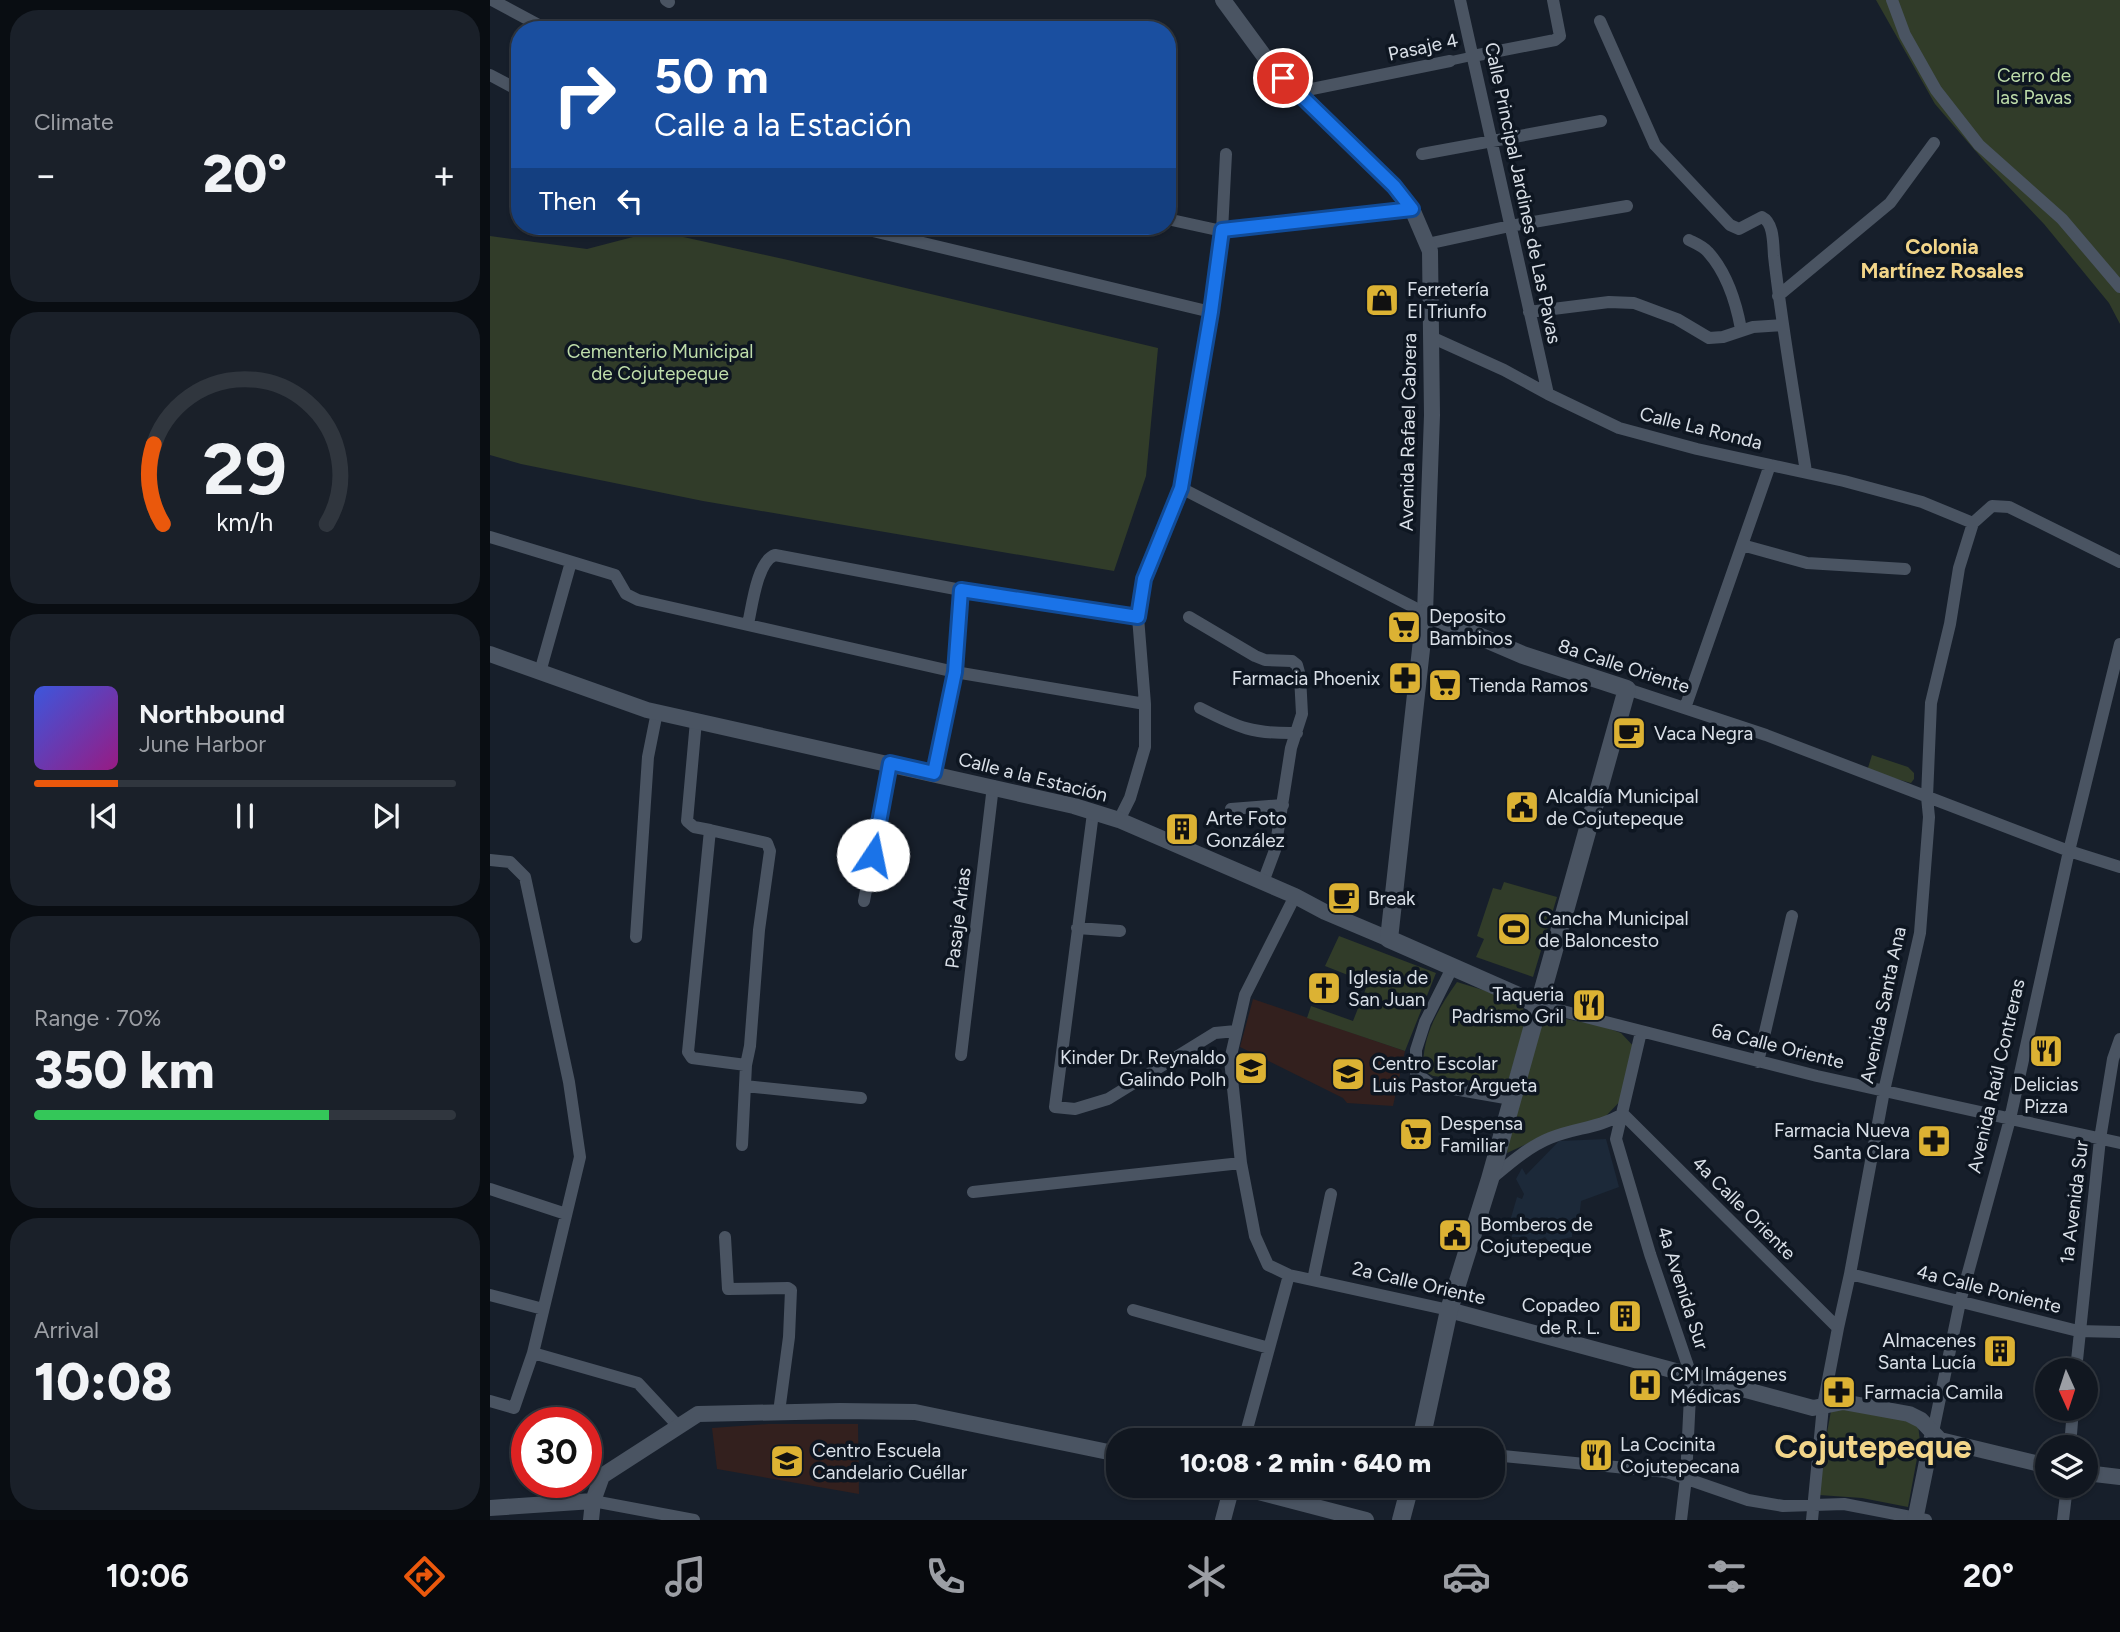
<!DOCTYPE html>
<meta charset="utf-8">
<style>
:root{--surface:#111720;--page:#1a2029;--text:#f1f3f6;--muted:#9c9fa5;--line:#30363e;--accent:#ea580c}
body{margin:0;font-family:Figtree,sans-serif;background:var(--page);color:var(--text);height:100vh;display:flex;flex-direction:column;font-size:26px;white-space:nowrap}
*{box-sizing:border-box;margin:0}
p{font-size:23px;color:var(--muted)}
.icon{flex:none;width:38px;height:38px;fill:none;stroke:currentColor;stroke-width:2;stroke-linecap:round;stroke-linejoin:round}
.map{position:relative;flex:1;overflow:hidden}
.drawer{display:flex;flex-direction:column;gap:10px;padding:10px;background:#090d12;width:490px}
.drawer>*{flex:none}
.guide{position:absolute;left:21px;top:21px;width:665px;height:214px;border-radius:28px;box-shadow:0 2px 5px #0004,0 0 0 2px var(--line);background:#1a4fa0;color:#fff;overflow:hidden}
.needle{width:46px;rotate:177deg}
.tools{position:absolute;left:1545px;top:1358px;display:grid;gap:14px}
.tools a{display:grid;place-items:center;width:63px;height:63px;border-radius:50%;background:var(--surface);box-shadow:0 2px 5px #0004,0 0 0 2px var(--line);font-size:35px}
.speed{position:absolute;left:21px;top:1407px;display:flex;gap:14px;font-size:35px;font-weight:700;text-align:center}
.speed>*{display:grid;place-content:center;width:91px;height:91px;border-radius:50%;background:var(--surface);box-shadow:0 2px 5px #0004,0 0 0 2px var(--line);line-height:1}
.speed .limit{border:10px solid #d22;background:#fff;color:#111}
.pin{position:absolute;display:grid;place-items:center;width:60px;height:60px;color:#fff;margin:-30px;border:4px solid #fff;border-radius:50%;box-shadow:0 2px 7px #0007}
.me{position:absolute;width:77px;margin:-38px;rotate:11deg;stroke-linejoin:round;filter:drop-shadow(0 0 5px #0008)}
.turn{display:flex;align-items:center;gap:24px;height:147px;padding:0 28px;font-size:32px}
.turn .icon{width:91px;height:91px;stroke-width:2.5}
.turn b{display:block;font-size:49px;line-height:60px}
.then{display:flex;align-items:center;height:66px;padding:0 28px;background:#0003;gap:14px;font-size:26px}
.big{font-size:52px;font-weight:800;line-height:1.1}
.drawer .tile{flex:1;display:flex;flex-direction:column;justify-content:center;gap:10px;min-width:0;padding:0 24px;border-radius:28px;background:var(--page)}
.drawer .dial{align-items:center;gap:0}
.dial svg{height:182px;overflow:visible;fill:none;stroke:var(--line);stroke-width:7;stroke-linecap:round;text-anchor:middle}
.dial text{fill:var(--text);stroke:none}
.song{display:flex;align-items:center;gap:21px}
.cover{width:84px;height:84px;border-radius:10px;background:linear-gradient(135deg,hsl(230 70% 55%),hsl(310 70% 35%))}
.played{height:7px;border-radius:4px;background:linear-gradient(90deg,var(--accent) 20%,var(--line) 20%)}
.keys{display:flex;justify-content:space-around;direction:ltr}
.heat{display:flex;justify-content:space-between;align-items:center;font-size:38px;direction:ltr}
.charge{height:10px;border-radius:5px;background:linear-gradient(90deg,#34c759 70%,var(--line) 0)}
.trip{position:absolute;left:616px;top:1428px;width:399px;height:70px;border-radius:28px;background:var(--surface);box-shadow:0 2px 5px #0004,0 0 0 2px var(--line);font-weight:800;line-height:70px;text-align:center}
.tab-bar{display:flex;height:112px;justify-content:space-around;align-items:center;background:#07090d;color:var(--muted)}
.tab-bar .icon{width:49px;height:49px}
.tab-bar .active{color:var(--accent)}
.tab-bar b{font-size:32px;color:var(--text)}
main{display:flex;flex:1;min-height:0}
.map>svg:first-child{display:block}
.built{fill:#1c2939}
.education{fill:#33201e}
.green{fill:#313c29}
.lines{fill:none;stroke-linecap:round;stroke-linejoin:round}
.pedestrian{stroke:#4a5462;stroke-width:9}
.minor{stroke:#4a5462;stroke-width:12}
.tertiary{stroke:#4a5462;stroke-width:16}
.secondary{stroke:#4a5462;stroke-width:18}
.route-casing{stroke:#114b97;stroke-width:18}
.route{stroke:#1a73e8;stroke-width:12}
.labels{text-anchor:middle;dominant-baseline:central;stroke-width:7;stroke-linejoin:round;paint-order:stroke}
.street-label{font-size:19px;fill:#dae0e8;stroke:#0e1621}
.park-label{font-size:19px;fill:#bfdeab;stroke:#0e1621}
.poi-label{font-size:19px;fill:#dae0e8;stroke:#0e1621;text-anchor:start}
.neighbourhood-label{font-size:21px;font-weight:bold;fill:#f2d589;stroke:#0e1621}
.town-label{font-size:33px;font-weight:bold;fill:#f2d589;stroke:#0e1621}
</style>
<main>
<section class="drawer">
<div class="tile"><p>Climate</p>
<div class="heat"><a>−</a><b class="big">20°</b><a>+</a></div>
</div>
<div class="tile dial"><svg viewBox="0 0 100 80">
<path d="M14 69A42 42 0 1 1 86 69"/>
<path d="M14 69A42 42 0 0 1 10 34" stroke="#ea580c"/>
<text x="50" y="56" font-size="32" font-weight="700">29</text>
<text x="50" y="72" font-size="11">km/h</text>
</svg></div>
<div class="tile">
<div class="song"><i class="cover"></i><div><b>Northbound</b><p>June Harbor</p></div></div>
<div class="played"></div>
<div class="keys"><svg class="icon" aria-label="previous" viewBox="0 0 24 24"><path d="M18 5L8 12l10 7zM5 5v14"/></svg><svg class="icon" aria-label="pause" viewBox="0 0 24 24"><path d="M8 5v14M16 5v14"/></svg><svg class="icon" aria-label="next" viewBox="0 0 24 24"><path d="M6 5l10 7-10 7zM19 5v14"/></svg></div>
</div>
<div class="tile"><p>Range · 70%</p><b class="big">350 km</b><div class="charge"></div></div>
<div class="tile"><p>Arrival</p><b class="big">10:08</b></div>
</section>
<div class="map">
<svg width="1630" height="1520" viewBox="0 0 1630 1520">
<rect width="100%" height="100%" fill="#171f2b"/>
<path class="built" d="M 1116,1139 L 1129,1187 L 1091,1201 L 1088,1229 L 1082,1230 L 1082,1237 L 1059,1242 L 1055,1237 L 1038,1245 L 1037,1237 L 1022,1237 L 1022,1231 L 1018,1228 L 1027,1197 L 1032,1199 L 1034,1194 L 1026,1179 L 1032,1168 L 1036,1175 L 1069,1141 Z"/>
<path class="education" d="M 763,999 L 915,1051 L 903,1106 L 857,1103 L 853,1098 L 750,1047 Z
M 278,1424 L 368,1424 L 369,1494 L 227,1469 L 222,1428 Z"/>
<path class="green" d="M 1386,0 L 1630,0 L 1630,324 L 1619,303 L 1554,224 L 1495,162 L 1445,104 Z
M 166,231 L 298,260 L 668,348 L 656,476 L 624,571 L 213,501 L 31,464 L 0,455 L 0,236 L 97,249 Z
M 1382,755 L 1418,767 L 1424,773 L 1424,779 L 1421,783 L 1377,771 Z
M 1014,882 L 1067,897 L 1043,977 L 986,957 L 994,939 L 987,936 L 1003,888 L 1011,890 Z
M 849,936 L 946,973 L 915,1051 L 817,1018 L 821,1006 L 863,1021 L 878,983 L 835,966 Z
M 967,982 L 1032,1002 L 1036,1022 L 1017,1085 L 943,1076 L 934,1071 C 930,1039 949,1007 967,982 Z
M 1059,1016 L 1109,1025 L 1131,1033 L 1148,1051 L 1139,1092 L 1114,1118 L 1058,1134 L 1017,1153 L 1023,1116 L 1051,1019 Z
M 1366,1408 L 1428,1424 L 1430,1442 L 1418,1507 L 1372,1498 L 1329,1495 L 1334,1449 L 1341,1411 Z"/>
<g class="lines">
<path class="pedestrian" d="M 960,61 L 983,56"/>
<path class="minor" d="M 2,0 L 58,30
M 176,0 L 179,2
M 970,0 L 1058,394
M 1402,0 L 1415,35 L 1446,90 L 1489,145 L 1572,219 L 1630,287
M 1110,21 L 1165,145 L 1240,225 L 1249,229 L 1272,217 C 1284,223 1283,243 1284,256 C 1292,328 1305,400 1316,472
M 983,56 L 1065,40 L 1070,36 L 1063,0
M 0,75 L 30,91
M 807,92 L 960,61
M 932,154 L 1111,121
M 677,219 L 732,231 L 922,209
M 362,226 L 721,312
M 1199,240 C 1205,243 1213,246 1218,252 C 1237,273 1246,302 1251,329
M 937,244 L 1020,226 L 1137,206
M 1288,296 L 1400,203 L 1444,143
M 1039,312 L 1119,302 L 1144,303 L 1187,319 L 1219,338 L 1233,337 L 1263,327 L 1293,325
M 941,337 L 1014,370 L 1058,394 L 1129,428 L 1207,449 L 1354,481 L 1432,502 L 1483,523
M 691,488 L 935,613
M 0,537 L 125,575 L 136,594 L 148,600 L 465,672 L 655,704
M 1252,545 L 1317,563 L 1415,569
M 699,617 L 765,656 L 775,660 L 802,661 L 807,665 L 810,676 L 812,714 L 801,748 L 785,850 L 773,882
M 258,624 C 262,607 267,561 285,555 L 471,590
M 50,672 L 81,562
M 1137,689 L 1276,735 L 1579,851 L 1630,867
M 710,708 C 749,728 763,734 807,733
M 1195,708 L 1280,465
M 206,721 L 197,821 L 204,827 L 220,830 L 198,1052 L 202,1058 L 256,1065 L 260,1046 L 269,930 L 280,851 L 277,843 L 220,830
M 444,773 L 465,672 L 471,590 L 648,617
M 741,809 L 793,805
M 603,813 L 565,1107 L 585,1109 L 618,1099 L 725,1033 L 746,1031
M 629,820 L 640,798 L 655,747 L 655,704 L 648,617 L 654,579 L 691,488 L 721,312 L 732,231 L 736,154
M 0,860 L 20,862 L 35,877 L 79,1082 L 90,1157 L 43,1353 L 24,1408 L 0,1401
M 805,896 L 755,995 L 740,1060 L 751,1163 L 765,1236 L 778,1265 L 799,1275 L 959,1310
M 374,901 L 400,763
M 587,928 L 630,931
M 146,937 L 158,757 L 167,712
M 963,966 L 935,1022 L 926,1050 L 926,1073 L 941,1085 L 1021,1099
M 1049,1005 L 1327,1076 L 1630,1143
M 1151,1032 L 1126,1139 L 1160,1254 L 1201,1375 L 1196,1478 L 1191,1520
M 471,1055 L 503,786
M 1268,1062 L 1302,916
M 255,1086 L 371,1098
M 1133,1114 L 1348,1328
M 252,1145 L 256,1065
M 1001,1179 C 1019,1164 1038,1147 1060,1138 C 1087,1127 1106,1129 1133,1114
M 0,1189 L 76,1214
M 483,1192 L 751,1163
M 235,1237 L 238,1289 L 298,1288 L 301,1290 L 299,1337 L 289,1412
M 1360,1274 L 1588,1331 L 1630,1332
M 823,1280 L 841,1194
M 0,1295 L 53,1309
M 643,1310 L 779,1348
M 43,1353 L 148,1383 L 189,1427
M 1586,1370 L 1610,1139 L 1623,1059 L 1630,1039
M 1443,1432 L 1470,1302 L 1520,1119 L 1579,851 L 1630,644
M 754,1440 L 799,1275
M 1580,1447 L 1583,1409
M 1003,1455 L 1177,1472 L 1258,1500 L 1293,1506 L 1354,1504 L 1436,1520
M 103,1501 L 204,1520
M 1322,1520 L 1333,1406 L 1348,1328 L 1360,1274 L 1394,1091 L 1430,933 L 1439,817 L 1437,797 L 1441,703 L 1460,624 L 1469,568 L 1483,523 L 1502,506 L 1519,507 L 1630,562
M 1573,1520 L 1577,1486"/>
<path class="tertiary" d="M 733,0 L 780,64 L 904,186 L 922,209 L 940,251 L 942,415 L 935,613
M 0,654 L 157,710 L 584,806 L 629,820 L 805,896 L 835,912 L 899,939
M 959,1310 L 1323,1408 L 1353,1402 L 1419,1414 L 1431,1420 L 1450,1440 L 1558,1466
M 1596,1473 L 1630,1477
M 745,1486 L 876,1520
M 0,1508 L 103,1501
M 101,1520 L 103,1501 L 112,1476 L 208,1414 L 350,1411 L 425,1412 L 628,1454
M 733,1520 L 742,1486
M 1425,1520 L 1443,1432"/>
<path class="secondary" d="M 931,1440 L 959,1310 L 1000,1179 L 1137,689 L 1033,655 L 935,613 L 899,939 L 1049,1005
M 911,1520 L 920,1486"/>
</g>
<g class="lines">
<g class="route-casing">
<path id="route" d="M 383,855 L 400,763 L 444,773 L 465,672 L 471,590 L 648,617 L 654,579 L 691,488 L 721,312 L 732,230 L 922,209 L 904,186 L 793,78"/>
</g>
<use href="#route" class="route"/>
</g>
<defs>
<g id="shop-square" transform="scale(1.75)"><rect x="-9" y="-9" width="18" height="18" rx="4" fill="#dcb233" stroke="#0e1621"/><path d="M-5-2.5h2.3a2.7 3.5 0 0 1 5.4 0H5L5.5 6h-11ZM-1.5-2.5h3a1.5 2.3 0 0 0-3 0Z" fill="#111"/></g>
<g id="supermarket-square" transform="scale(1.75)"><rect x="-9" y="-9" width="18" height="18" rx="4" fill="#dcb233" stroke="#0e1621"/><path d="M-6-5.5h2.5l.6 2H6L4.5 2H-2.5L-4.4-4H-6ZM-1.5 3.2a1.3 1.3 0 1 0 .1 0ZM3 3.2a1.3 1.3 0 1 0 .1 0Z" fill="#111"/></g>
<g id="pharmacy-square" transform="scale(1.75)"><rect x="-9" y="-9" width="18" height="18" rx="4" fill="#dcb233" stroke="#0e1621"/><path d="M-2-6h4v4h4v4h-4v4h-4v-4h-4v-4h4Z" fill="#111"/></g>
<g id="cafe-square" transform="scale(1.75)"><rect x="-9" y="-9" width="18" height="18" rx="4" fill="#dcb233" stroke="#0e1621"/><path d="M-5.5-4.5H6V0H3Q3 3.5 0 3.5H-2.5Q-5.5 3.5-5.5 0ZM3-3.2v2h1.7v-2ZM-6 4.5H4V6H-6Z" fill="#111"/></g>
<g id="civic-square" transform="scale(1.75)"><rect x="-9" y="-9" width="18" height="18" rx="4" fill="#dcb233" stroke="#0e1621"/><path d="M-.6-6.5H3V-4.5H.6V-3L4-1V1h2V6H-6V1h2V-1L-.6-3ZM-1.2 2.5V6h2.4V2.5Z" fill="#111"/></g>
<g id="building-square" transform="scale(1.75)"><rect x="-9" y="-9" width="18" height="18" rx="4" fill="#dcb233" stroke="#0e1621"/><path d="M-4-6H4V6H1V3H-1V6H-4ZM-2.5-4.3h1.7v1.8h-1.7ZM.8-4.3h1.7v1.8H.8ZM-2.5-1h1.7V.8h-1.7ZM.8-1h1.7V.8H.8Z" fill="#111"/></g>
<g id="stadium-square" transform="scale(1.75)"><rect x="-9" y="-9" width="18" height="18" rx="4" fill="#dcb233" stroke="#0e1621"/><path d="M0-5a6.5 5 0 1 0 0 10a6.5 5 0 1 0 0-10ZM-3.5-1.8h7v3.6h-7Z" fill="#111"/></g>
<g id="church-square" transform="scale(1.75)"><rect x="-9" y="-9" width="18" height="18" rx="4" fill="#dcb233" stroke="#0e1621"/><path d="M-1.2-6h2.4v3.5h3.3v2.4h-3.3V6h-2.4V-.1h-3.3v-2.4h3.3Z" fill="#111"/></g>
<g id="restaurant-square" transform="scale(1.75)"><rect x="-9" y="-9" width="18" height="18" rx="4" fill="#dcb233" stroke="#0e1621"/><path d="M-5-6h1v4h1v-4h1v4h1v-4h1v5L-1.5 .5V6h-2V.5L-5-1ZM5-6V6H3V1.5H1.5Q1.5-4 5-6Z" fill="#111"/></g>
<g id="school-square" transform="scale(1.75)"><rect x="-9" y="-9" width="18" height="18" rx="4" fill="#dcb233" stroke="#0e1621"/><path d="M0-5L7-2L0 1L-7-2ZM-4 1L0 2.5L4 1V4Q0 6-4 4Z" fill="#111"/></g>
<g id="hospital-square" transform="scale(1.75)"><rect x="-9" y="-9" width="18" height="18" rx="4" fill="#dcb233" stroke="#0e1621"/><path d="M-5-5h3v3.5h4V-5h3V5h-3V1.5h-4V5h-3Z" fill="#111"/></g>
</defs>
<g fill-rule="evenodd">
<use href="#shop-square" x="892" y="300"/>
<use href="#supermarket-square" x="914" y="627"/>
<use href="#pharmacy-square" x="915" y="678"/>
<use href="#supermarket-square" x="955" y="685"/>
<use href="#cafe-square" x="1139" y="733"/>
<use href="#civic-square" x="1032" y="807"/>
<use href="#building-square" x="692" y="829"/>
<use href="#cafe-square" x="854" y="898"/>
<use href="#stadium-square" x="1024" y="929"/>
<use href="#church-square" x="834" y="988"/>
<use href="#restaurant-square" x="1099" y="1005"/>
<use href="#restaurant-square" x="1556" y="1051"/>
<use href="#school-square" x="761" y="1068"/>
<use href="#school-square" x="858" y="1074"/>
<use href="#supermarket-square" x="926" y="1134"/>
<use href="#pharmacy-square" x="1444" y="1141"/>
<use href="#civic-square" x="965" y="1235"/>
<use href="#building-square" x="1135" y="1316"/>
<use href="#building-square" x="1510" y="1351"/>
<use href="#hospital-square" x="1155" y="1385"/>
<use href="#pharmacy-square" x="1349" y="1392"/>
<use href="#restaurant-square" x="1106" y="1455"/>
<use href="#school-square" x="297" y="1461"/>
</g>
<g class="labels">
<g class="street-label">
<text transform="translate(933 47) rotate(-12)">Pasaje 4</text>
<text transform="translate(1033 193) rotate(78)">Calle Principal Jardines de Las Pavas</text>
<text transform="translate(1211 428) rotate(14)">Calle La Ronda</text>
<text transform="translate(918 432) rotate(-89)">Avenida Rafael Cabrera</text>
<text transform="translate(1134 666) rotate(18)">8a Calle Oriente</text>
<text transform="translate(543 777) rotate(14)">Calle a la Estación</text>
<text transform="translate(468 918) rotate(-83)">Pasaje Arias</text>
<text transform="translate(1393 1005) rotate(-78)">Avenida Santa Ana</text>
<text transform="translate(1288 1046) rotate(14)">6a Calle Oriente</text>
<text transform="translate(1506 1076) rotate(-77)">Avenida Raúl Contreras</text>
<text transform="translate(1584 1202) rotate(-83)">1a Avenida Sur</text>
<text transform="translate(1254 1208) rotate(45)">4a Calle Oriente</text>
<text transform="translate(929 1283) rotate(13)">2a Calle Oriente</text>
<text transform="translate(1193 1288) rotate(72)">4a Avenida Sur</text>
<text transform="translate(1499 1289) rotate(14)">4a Calle Poniente</text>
</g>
<g class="park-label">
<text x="1544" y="75">Cerro de<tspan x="1544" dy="22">las Pavas</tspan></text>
<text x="170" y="351">Cementerio Municipal<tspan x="170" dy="22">de Cojutepeque</tspan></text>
</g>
<g class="poi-label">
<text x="917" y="289">Ferretería<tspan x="917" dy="22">El Triunfo</tspan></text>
<text x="939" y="616">Deposito<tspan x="939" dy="22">Bambinos</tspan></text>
<text x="890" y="678" text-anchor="end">Farmacia Phoenix</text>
<text x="979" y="685">Tienda Ramos</text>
<text x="1164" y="733">Vaca Negra</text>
<text x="1056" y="796">Alcaldía Municipal<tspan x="1056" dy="22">de Cojutepeque</tspan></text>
<text x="716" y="818">Arte Foto<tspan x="716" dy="22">González</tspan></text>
<text x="878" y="898">Break</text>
<text x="1048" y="918">Cancha Municipal<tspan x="1048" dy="22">de Baloncesto</tspan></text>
<text x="858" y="977">Iglesia de<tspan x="858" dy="22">San Juan</tspan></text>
<text x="1074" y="994" text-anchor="end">Taqueria<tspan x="1074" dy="22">Padrismo Gril</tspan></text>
<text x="736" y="1057" text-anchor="end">Kinder Dr. Reynaldo<tspan x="736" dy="22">Galindo Polh</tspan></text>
<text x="882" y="1063">Centro Escolar<tspan x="882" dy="22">Luis Pastor Argueta</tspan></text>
<text x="1556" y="1084" text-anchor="middle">Delicias<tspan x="1556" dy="22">Pizza</tspan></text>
<text x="950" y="1123">Despensa<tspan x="950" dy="22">Familiar</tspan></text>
<text x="1420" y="1130" text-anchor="end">Farmacia Nueva<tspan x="1420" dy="22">Santa Clara</tspan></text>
<text x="990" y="1224">Bomberos de<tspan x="990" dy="22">Cojutepeque</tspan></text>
<text x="1110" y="1305" text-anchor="end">Copadeo<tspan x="1110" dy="22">de R. L.</tspan></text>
<text x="1486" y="1340" text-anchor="end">Almacenes<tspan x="1486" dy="22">Santa Lucía</tspan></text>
<text x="1180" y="1374">CM Imágenes<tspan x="1180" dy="22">Médicas</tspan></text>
<text x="1374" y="1392">Farmacia Camila</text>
<text x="1130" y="1444">La Cocinita<tspan x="1130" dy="22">Cojutepecana</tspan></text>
<text x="322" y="1450">Centro Escuela<tspan x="322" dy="22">Candelario Cuéllar</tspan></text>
</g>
<g class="neighbourhood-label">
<text x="1452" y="246">Colonia<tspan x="1452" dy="24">Martínez Rosales</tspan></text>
</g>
<g class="town-label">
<text x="1383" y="1446">Cojutepeque</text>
</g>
</g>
</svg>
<div class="tools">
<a><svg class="needle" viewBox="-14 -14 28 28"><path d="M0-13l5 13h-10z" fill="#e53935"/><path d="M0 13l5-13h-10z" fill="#9c9fa5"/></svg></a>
<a><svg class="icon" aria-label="layers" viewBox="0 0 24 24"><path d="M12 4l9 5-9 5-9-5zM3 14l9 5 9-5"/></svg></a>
</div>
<div class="speed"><div class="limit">30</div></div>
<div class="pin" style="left:793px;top:78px;background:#d93025"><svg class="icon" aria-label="arrive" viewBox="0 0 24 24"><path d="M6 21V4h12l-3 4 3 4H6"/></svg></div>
<svg class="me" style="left:383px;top:855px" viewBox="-20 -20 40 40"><circle r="19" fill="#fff"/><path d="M0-13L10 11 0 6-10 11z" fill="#1a73e8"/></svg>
<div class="trip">10:08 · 2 min · 640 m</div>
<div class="guide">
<div class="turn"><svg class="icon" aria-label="right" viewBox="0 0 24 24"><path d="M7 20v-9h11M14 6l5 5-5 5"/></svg><div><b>50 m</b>Calle a la Estación</div></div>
<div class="then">Then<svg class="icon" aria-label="left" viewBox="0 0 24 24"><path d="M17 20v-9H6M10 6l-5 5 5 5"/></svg></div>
</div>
</div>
</main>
<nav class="tab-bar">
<b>10:06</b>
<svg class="icon active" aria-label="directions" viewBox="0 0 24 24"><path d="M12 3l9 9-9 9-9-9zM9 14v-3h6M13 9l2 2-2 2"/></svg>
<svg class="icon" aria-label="music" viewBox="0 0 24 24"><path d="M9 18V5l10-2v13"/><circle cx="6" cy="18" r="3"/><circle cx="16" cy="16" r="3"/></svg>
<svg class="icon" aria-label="phone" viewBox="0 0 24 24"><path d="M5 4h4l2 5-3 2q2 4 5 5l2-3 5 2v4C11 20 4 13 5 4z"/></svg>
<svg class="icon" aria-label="climate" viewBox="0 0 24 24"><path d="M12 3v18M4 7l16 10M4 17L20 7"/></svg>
<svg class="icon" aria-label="car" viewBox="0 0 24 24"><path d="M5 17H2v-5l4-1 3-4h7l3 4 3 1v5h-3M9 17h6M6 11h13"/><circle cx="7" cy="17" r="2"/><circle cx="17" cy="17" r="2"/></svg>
<svg class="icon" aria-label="filters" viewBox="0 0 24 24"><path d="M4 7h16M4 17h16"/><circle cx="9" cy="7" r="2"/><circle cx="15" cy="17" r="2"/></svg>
<b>20°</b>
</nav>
